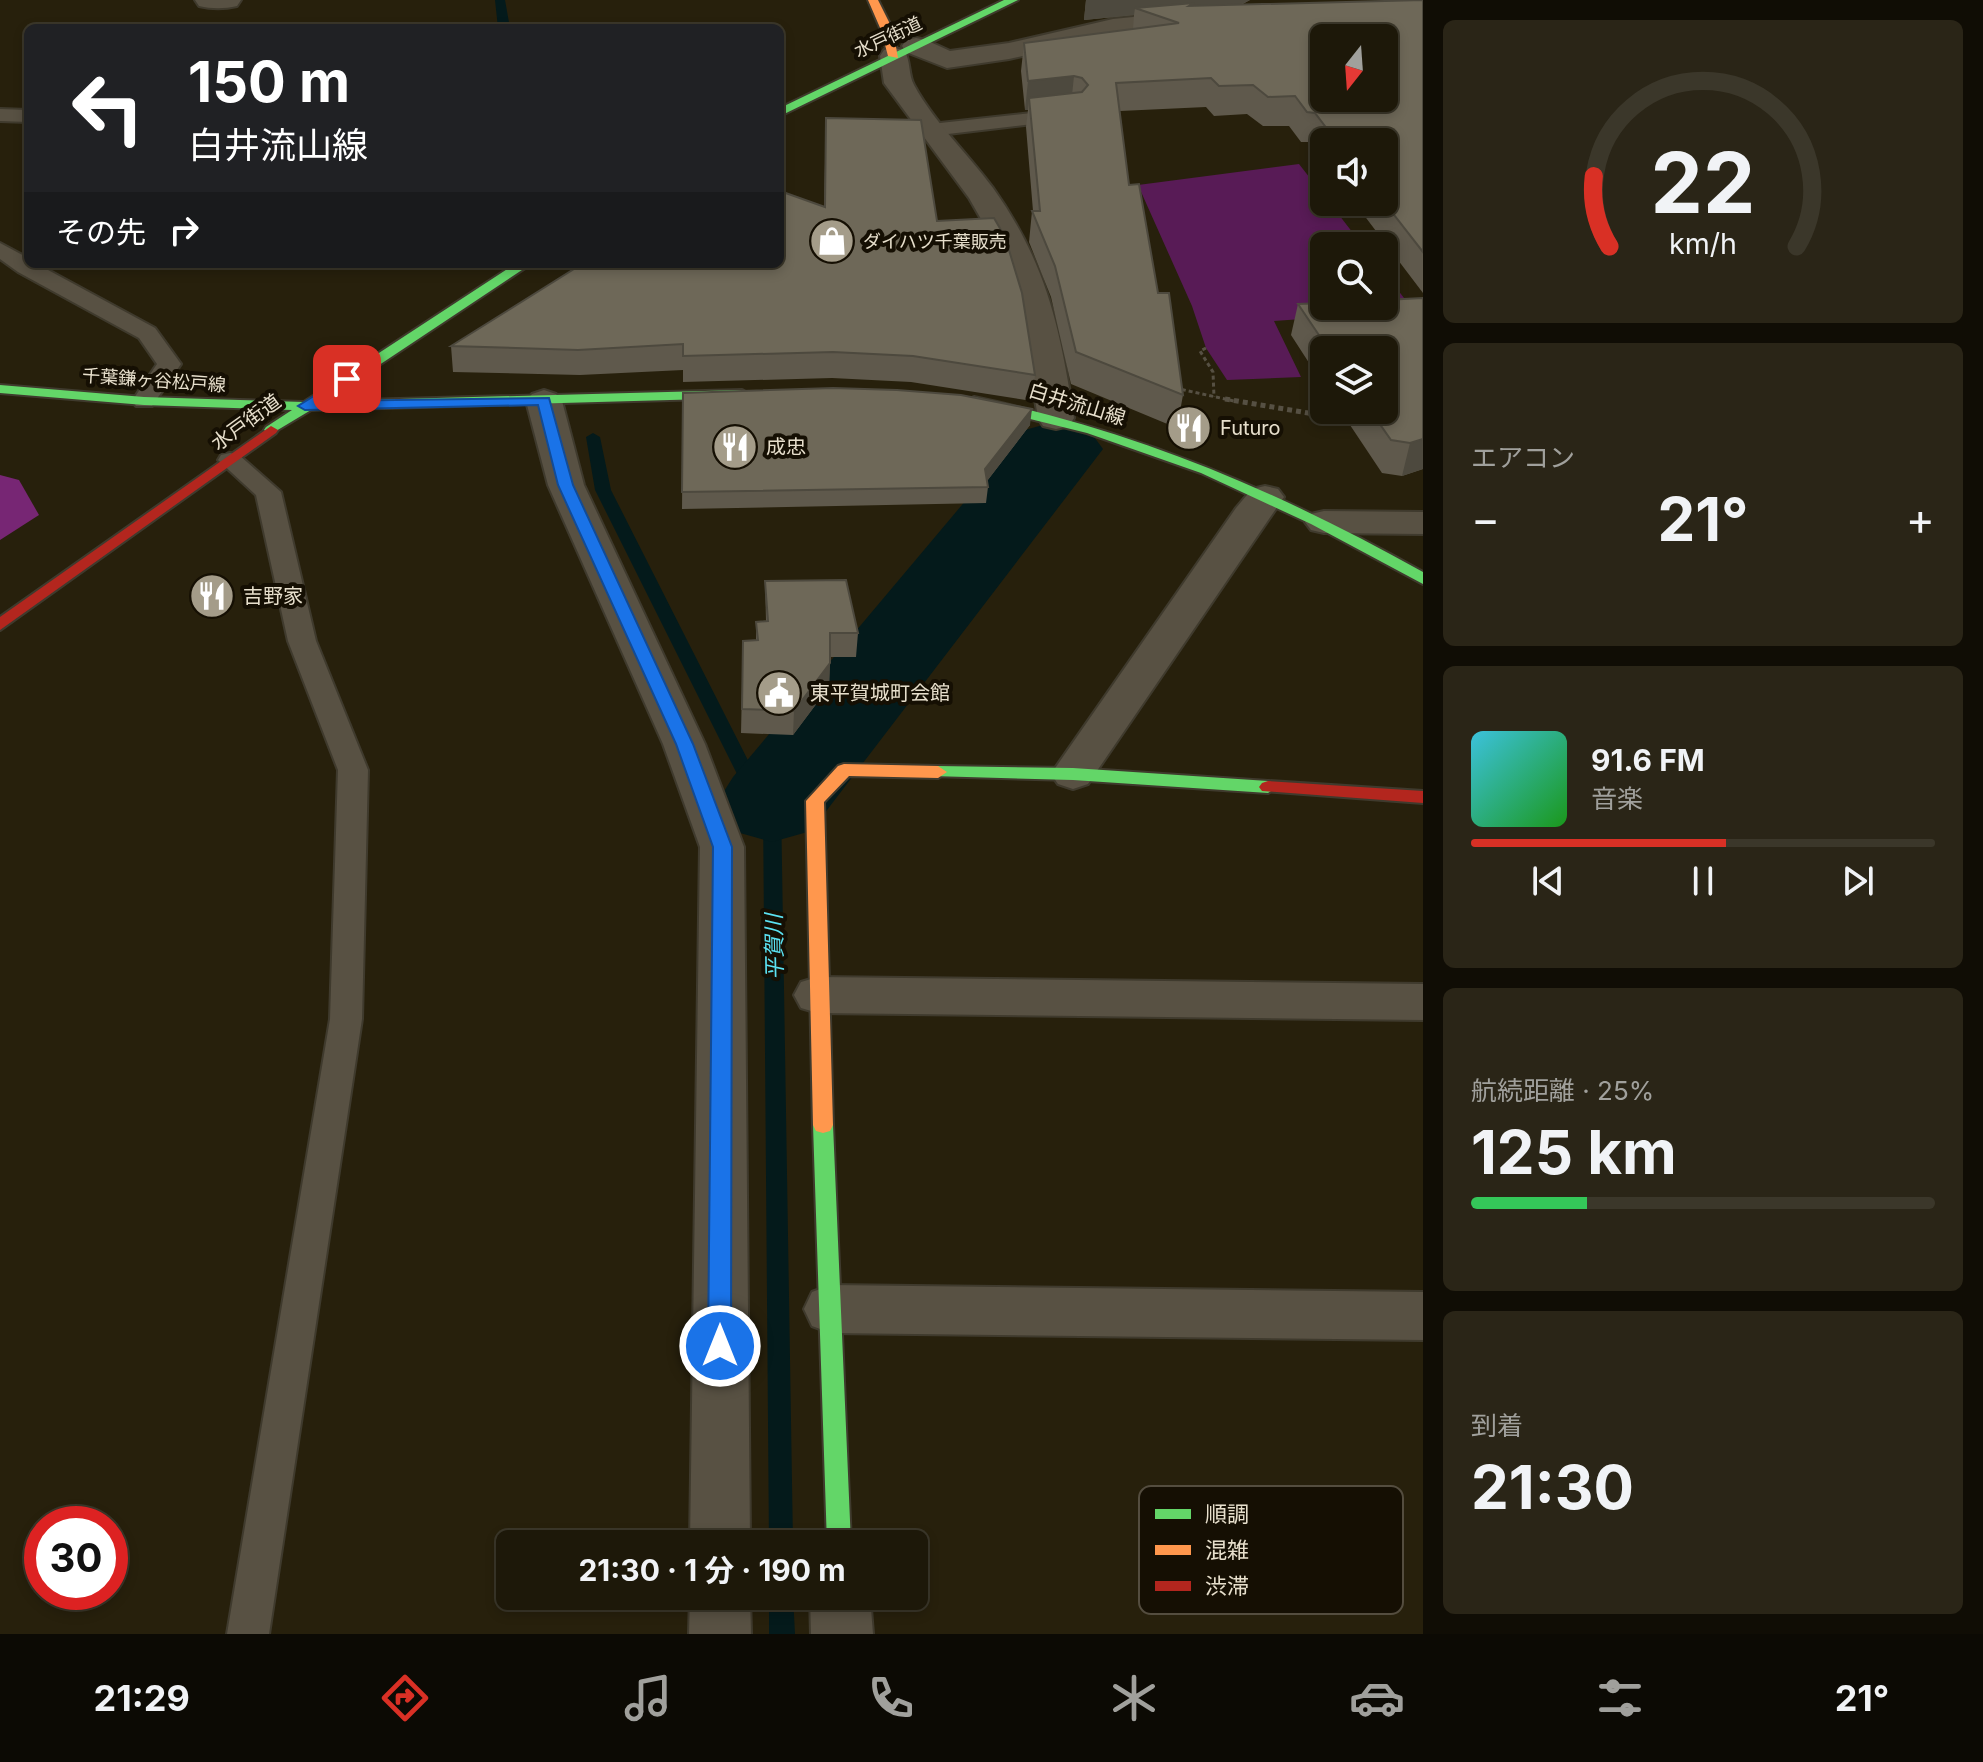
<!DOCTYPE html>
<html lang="ja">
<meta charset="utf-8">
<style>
:root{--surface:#1d1809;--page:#2a2517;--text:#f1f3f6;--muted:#a0a09c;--line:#3b372a;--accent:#d93025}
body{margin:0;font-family:Inter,"Noto Sans JP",sans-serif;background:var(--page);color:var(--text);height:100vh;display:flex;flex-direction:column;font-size:30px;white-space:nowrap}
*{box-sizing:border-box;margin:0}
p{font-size:26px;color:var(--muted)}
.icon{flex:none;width:44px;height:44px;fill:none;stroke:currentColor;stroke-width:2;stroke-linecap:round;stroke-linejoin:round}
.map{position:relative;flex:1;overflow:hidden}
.side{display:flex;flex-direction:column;gap:20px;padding:20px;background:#100d05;width:560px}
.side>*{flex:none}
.guide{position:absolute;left:24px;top:24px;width:760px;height:244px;border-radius:12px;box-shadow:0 4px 12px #0003,0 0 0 2px var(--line);background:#202124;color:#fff;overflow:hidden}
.needle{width:52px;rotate:197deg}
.controls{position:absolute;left:1310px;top:24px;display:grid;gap:16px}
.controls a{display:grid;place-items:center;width:88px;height:88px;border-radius:12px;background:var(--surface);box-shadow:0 4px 12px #0003,0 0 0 2px var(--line);font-size:40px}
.speed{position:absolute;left:24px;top:1506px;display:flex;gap:16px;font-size:40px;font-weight:700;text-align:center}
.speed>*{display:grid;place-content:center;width:104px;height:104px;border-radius:50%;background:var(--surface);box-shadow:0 4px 12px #0003,0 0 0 2px var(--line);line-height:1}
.speed .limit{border:12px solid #d22;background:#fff;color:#111}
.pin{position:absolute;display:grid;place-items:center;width:68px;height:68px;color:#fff;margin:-34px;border-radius:16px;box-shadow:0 4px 12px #0006}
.me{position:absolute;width:88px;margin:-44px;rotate:0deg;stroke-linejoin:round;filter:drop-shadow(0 0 6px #0008)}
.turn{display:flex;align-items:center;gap:28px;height:168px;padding:0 32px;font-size:36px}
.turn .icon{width:104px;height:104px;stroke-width:2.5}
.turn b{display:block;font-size:56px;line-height:68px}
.then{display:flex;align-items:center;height:76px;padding:0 32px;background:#0003;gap:16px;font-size:30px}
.big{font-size:60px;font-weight:700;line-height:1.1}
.side .tile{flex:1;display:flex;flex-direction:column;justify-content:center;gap:12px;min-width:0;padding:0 28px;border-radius:12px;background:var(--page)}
.side .dial{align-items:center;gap:0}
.dial svg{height:208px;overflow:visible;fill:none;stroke:var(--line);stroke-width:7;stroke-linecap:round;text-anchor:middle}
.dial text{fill:var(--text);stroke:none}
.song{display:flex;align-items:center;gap:24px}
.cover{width:96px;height:96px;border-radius:12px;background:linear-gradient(135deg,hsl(190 70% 55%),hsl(120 70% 35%))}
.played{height:8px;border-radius:4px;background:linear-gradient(90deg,var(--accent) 55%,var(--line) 55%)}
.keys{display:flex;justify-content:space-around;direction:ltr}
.heat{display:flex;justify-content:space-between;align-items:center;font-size:44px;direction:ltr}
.charge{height:12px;border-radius:6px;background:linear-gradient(90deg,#34c759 25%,var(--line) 0)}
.trip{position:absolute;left:496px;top:1530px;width:432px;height:80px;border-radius:12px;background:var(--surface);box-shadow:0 4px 12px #0003,0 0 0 2px var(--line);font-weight:700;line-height:80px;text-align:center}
.dock{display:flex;height:128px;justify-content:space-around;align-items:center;background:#0c0a04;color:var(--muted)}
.dock .icon{width:56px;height:56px}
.dock .active{color:var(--accent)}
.dock b{font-size:36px;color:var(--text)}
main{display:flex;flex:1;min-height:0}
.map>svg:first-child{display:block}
.green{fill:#581b56}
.forest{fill:#772674}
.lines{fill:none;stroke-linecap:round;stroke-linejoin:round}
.stream{fill:#041a1b;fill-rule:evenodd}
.river{fill:#041a1b;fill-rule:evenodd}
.lane-casing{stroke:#3f3a2d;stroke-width:4}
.street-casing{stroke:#3f3a2d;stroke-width:4}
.fast-casing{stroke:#3f3a2d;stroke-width:4}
.slow-casing{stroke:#3f3a2d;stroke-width:4}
.jam-casing{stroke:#3f3a2d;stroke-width:4}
.path-far1{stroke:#565043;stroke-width:3;stroke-dasharray:4 3;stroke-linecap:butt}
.path{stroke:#565043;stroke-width:5;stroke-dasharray:5 4;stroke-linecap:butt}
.lane{fill:#585143;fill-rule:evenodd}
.street{fill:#585143;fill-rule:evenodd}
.fast{fill:#63d668;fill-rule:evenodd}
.slow{fill:#ff974d;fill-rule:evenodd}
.jam{fill:#b3261e;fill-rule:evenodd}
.wall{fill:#5f594c}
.shaded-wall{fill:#4d493e}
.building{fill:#6e6858;stroke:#4d493e;stroke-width:2;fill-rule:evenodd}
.route{fill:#1a73e8;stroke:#114b97;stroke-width:2}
.labels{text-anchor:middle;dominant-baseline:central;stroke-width:8;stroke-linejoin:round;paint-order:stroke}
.far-street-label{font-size:18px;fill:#e7dfcc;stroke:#150f03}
.far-poi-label{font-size:18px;fill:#e7dfcc;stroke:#150f03;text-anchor:start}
.street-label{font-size:20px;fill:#e7dfcc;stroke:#150f03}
.poi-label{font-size:20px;fill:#e7dfcc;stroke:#150f03;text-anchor:start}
.water-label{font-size:22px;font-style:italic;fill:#5be2f3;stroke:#150f03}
.key{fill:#150f03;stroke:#544d3f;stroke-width:2}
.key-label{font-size:22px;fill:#e7dfcc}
</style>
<main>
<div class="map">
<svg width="1423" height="1634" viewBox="0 0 1423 1634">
<rect width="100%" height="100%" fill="#27200c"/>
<path class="green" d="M 1299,164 L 1324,196 L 1324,202 L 1329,202 L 1363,246 L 1324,246 L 1324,306 L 1384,306 L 1384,272 L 1414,311 L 1274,321 L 1301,377 L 1227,380 L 1206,348 L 1192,306 L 1138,185 Z"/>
<path class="forest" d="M 0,475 L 19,480 L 39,515 L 0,540 Z"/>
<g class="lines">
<path class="stream" d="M 495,0 L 505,0 L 510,28 L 498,28 Z
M 593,433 L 600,437 L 611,490 L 761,786 L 781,804 L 793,1544 L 769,1544 L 763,806 L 745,790 L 595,490 L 586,437 Z
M 769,1596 L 793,1596 L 795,1634 L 769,1634 Z"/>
<path class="river" d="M 1057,421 L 1089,430 L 1103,449 L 811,831 L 772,842 L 733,831 L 716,804 L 733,777 L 1025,430 Z"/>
<g class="lane-casing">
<path id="lane" d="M 0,109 L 28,110 L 28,122 L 0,121 Z
M 1068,109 L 1078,115 L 1075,119 L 931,136 L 921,130 L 931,124 Z
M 0,243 L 28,258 L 28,264 L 37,264 L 155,328 L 181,364 L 152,406 L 136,406 L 132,401 L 157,364 L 139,338 L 18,272 L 0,259 Z
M 230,453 L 239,455 L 281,492 L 316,641 L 368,770 L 362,1019 L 269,1634 L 227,1634 L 330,1019 L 338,770 L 288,641 L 256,495 L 218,460 L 221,455 Z"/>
</g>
<g class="street-casing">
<path id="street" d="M 195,0 L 241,0 L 237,6 C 224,9 212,9 199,6 Z
M 1193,11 L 1202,13 L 1206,19 L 1202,25 L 1113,35 L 1009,59 L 947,68 L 906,52 L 902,46 L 906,40 L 916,38 L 926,40 L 950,51 L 1009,43 L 1113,19 Z
M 894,48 L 904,50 C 911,61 908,74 914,85 C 934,122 968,154 993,188 C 1047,264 1060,328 1074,418 L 1069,426 L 1056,429 L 1043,426 L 1038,418 L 1022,318 L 1005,261 L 969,198 L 884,83 L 880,56 L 884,50 Z
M 544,390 L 556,394 L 562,401 L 584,485 L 705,744 L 744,847 L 750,1544 L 690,1544 L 700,847 L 663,744 L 548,485 L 526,401 L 532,394 Z
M 1265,486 L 1278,489 L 1284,497 L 1088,784 L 1073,789 L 1058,784 L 1051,774 L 1058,764 L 1236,508 L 1252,489 Z
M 1324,511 L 1423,512 L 1423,534 L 1324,533 L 1311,530 L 1305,522 L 1311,514 Z
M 818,977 L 1423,984 L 1423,1020 L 818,1013 L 801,1008 L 794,995 L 801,982 Z
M 831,1285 L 1423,1292 L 1423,1340 L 831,1333 L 812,1326 L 804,1309 L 812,1292 Z
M 690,1596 L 750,1596 L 751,1634 L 689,1634 Z
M 810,1596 L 870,1596 L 873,1634 L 811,1634 Z"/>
</g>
<g class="fast-casing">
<path id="fast" d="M 1004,0 L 1018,0 L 780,116 L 780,108 Z
M 515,264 L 531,264 L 325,401 L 742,390 L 749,394 L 742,398 L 311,410 L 271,434 L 264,430 L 266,427 L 292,410 L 144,405 L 0,393 L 0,385 L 144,397 L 304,402 Z
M 974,397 C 1139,432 1276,490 1423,572 L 1423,584 L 1311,524 L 1201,473 L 1087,433 L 969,404 L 967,401 Z
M 938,766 L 1073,768 L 1268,781 L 1277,787 L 1268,793 L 1073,780 L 932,776 L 929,772 Z
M 823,1117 L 830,1119 L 833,1125 L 851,1544 L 827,1544 L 813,1125 L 816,1119 Z"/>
</g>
<g class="slow-casing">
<path id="slow" d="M 868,0 L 878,0 L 893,30 L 898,58 L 888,56 L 881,30 Z
M 844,764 L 938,766 L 947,772 L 938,778 L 849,776 L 824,802 L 833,1125 L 830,1131 L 823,1133 L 816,1131 L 813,1125 L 806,801 L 838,766 Z"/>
</g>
<g class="jam-casing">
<path id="jam" d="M 271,426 L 278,430 L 276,433 L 0,630 L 0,617 Z
M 1268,781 L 1423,791 L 1423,803 L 1262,791 L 1259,787 L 1262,783 Z"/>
</g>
<path class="path-far1" d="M 1206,348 L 1200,351 L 1213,372 L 1214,397
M 1175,388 L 1234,401"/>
<path class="path" d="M 1225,399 L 1350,420"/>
<use href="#lane" class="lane"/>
<use href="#street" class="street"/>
<use href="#fast" class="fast"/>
<use href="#slow" class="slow"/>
<use href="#jam" class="jam"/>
</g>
<path class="wall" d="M 1086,0 L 1250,0 L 1241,5 L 1423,0 L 1423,293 L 1354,202 L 1384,202 L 1384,142 L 1324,142 L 1324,163 L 1308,142 L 1301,142 L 1289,126 L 1263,126 L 1247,114 L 1214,116 L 1206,107 L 1120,111 L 1129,185 L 1158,293 L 1183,395 L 1177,428 L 1071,384 L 1051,297 L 1029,242 L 1032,211 L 1033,211 L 1026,127 L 1028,110 L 1025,110 L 1021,71 L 1024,43 L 1133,29 L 1134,15 L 1084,20 Z
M 826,118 L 937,221 L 1035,375 L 1032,401 L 911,382 L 832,378 L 683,382 L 683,370 L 580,375 L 453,372 L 451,346 L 824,207 Z
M 1423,298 L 1423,469 L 1402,476 L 1382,473 L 1340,410 L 1384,410 L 1384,350 L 1324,350 L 1324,386 L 1291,335 L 1298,304 Z
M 683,393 L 1030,425 L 987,481 L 988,487 L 986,503 L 682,509 Z
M 765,581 L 858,633 L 856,657 L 830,657 L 829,687 L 793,735 L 741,733 L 743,641 L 756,640 L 756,622 L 766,621 Z"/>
<path class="shaded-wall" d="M 1086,0 L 1250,0 L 1240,5 L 1188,10 L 1135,8 L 1134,15 L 1084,20 Z
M 1074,76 L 1071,105 L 1029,98 L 1028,110 L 1025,110 L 1028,81 Z
M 1032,409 L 1030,425 L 984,485 L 985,469 Z
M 1423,439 L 1423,469 L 1402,476 L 1410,443 Z
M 830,663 L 829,687 L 793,735 L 794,711 Z"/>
<path class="building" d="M 1423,0 L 1423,252 L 1384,202 L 1384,142 L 1337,142 L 1315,113 L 1307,112 L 1295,96 L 1268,97 L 1253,85 L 1219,86 L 1211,78 L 1116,83 L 1129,185 L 1139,184 L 1158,293 L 1169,293 L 1183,395 L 1076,352 L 1055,266 L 1032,211 L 1040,211 L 1029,98 L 1082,92 L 1088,85 L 1082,78 L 1074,76 L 1028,81 L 1024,43 L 1179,23 L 1135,8 L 1194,3 L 1189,6 ZM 1324,38 L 1384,38 L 1384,98 L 1324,98 Z
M 826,118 L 921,120 L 937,221 L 994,218 L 1005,237 L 1022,293 L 1035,375 L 913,356 L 833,352 L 683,356 L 683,344 L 578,350 L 451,346 L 582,264 L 780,264 L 780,191 L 825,207 Z
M 1423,298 L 1423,439 L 1410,443 L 1391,440 L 1370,410 L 1384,410 L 1384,350 L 1329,350 L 1298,304 L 1324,303 L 1324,306 L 1384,306 L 1384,300 Z
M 833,388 L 897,390 L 961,395 L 1032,409 L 985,469 L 988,487 L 682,492 L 683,393 Z
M 846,580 L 858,633 L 830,633 L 830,663 L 794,711 L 742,709 L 743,641 L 758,640 L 756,622 L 768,621 L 765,581 Z"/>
<path class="route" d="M 347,375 L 352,376 L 352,382 L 323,401 L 549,398 L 573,485 L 693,744 L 732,847 L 731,1346 L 728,1353 L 720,1356 L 711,1353 L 708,1346 L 713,847 L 676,744 L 558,485 L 538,405 L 305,410 L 298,406 Z"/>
<defs>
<g id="shop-disc" transform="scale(2.3)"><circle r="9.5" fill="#a49c89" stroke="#150f03"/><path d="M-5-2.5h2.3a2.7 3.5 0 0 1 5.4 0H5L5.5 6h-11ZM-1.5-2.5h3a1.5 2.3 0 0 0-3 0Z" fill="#fff"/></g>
<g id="restaurant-disc" transform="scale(2.3)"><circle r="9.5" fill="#a49c89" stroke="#150f03"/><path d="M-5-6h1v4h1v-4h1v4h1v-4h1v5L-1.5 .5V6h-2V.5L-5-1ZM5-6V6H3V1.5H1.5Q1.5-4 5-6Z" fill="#fff"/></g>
<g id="civic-disc" transform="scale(2.3)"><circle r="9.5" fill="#a49c89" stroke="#150f03"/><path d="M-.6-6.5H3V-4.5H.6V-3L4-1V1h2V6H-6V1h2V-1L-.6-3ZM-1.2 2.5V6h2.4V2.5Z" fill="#fff"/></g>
</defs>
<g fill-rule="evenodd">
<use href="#shop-disc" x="832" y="241"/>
<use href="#restaurant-disc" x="1189" y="428"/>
<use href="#restaurant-disc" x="735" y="447"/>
<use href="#restaurant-disc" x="212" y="596"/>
<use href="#civic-disc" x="779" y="693"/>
</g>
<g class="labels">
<g class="far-street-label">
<text transform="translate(888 37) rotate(-25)">水戸街道</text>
<text transform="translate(154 380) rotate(4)">千葉鎌ヶ谷松戸線</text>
</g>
<g class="far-poi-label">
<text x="863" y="241">ダイハツ千葉販売</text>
</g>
<g class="street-label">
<text transform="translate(1077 404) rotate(17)">白井流山線</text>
<text transform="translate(246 422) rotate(-36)">水戸街道</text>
</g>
<g class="poi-label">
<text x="1220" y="428">Futuro</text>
<text x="766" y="447">成忠</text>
<text x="243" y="596">吉野家</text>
<text x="810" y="693">東平賀城町会館</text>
</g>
<g class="water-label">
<text transform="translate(774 947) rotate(-91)">平賀川</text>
</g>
</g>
<rect x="1139" y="1486" width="264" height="128" rx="12" class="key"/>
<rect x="1155" y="1509" width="36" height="10" fill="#63d668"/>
<rect x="1155" y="1545" width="36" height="10" fill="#ff974d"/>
<rect x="1155" y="1581" width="36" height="10" fill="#b3261e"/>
<g class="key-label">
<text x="1205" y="1522">順調</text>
<text x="1205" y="1558">混雑</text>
<text x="1205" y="1594">渋滞</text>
</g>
</svg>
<div class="controls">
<a><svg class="needle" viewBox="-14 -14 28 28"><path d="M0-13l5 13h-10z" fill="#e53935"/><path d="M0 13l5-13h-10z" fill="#a0a09c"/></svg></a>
<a><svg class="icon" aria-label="sound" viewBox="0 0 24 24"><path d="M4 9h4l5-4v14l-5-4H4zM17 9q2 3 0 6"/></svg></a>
<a><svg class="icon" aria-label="search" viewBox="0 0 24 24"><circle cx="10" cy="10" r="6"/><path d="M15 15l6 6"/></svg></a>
<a><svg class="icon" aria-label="layers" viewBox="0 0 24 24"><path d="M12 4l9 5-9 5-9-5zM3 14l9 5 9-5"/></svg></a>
</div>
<div class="speed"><div class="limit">30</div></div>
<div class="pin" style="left:347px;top:379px;background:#d93025"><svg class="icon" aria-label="arrive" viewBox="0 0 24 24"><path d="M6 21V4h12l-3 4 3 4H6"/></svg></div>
<svg class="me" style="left:720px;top:1346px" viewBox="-20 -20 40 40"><circle r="17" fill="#1a73e8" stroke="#fff" stroke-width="3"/><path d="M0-11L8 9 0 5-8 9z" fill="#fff"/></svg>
<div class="trip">21:30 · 1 分 · 190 m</div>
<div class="guide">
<div class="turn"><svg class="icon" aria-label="left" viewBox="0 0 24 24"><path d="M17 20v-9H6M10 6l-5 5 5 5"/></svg><div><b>150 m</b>白井流山線</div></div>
<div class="then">その先<svg class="icon" aria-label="right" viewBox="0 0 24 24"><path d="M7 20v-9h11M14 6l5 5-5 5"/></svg></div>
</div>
</div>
<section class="side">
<div class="tile dial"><svg viewBox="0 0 100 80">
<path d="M14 69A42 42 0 1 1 86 69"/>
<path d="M14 69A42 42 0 0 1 8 42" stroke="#d93025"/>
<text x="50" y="56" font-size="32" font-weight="700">22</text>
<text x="50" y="72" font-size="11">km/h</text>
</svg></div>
<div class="tile"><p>エアコン</p>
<div class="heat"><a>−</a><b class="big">21°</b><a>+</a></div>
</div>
<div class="tile">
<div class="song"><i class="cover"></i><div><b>91.6 FM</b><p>音楽</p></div></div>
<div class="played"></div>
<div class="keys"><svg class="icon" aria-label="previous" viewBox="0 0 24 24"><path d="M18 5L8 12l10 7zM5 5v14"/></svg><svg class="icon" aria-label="pause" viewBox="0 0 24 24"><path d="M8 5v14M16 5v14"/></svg><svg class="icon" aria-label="next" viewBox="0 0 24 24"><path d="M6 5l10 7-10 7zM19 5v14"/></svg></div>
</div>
<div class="tile"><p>航続距離 · 25%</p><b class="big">125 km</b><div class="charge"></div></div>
<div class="tile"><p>到着</p><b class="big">21:30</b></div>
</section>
</main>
<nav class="dock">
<b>21:29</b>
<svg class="icon active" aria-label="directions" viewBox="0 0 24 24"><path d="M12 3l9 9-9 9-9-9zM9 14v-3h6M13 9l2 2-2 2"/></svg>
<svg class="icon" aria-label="music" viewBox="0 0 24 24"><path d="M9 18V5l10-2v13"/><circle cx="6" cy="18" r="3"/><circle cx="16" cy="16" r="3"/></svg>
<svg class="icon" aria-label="phone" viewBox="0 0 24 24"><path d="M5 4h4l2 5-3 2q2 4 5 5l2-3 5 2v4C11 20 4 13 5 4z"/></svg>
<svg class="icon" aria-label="climate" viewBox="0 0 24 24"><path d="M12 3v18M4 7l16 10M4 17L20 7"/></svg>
<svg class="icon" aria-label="car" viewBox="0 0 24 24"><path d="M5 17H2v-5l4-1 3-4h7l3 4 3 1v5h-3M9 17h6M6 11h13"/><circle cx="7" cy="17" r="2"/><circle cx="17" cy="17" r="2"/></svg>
<svg class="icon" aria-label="filters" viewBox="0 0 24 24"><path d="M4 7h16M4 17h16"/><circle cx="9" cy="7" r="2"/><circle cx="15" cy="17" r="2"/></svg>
<b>21°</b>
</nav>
